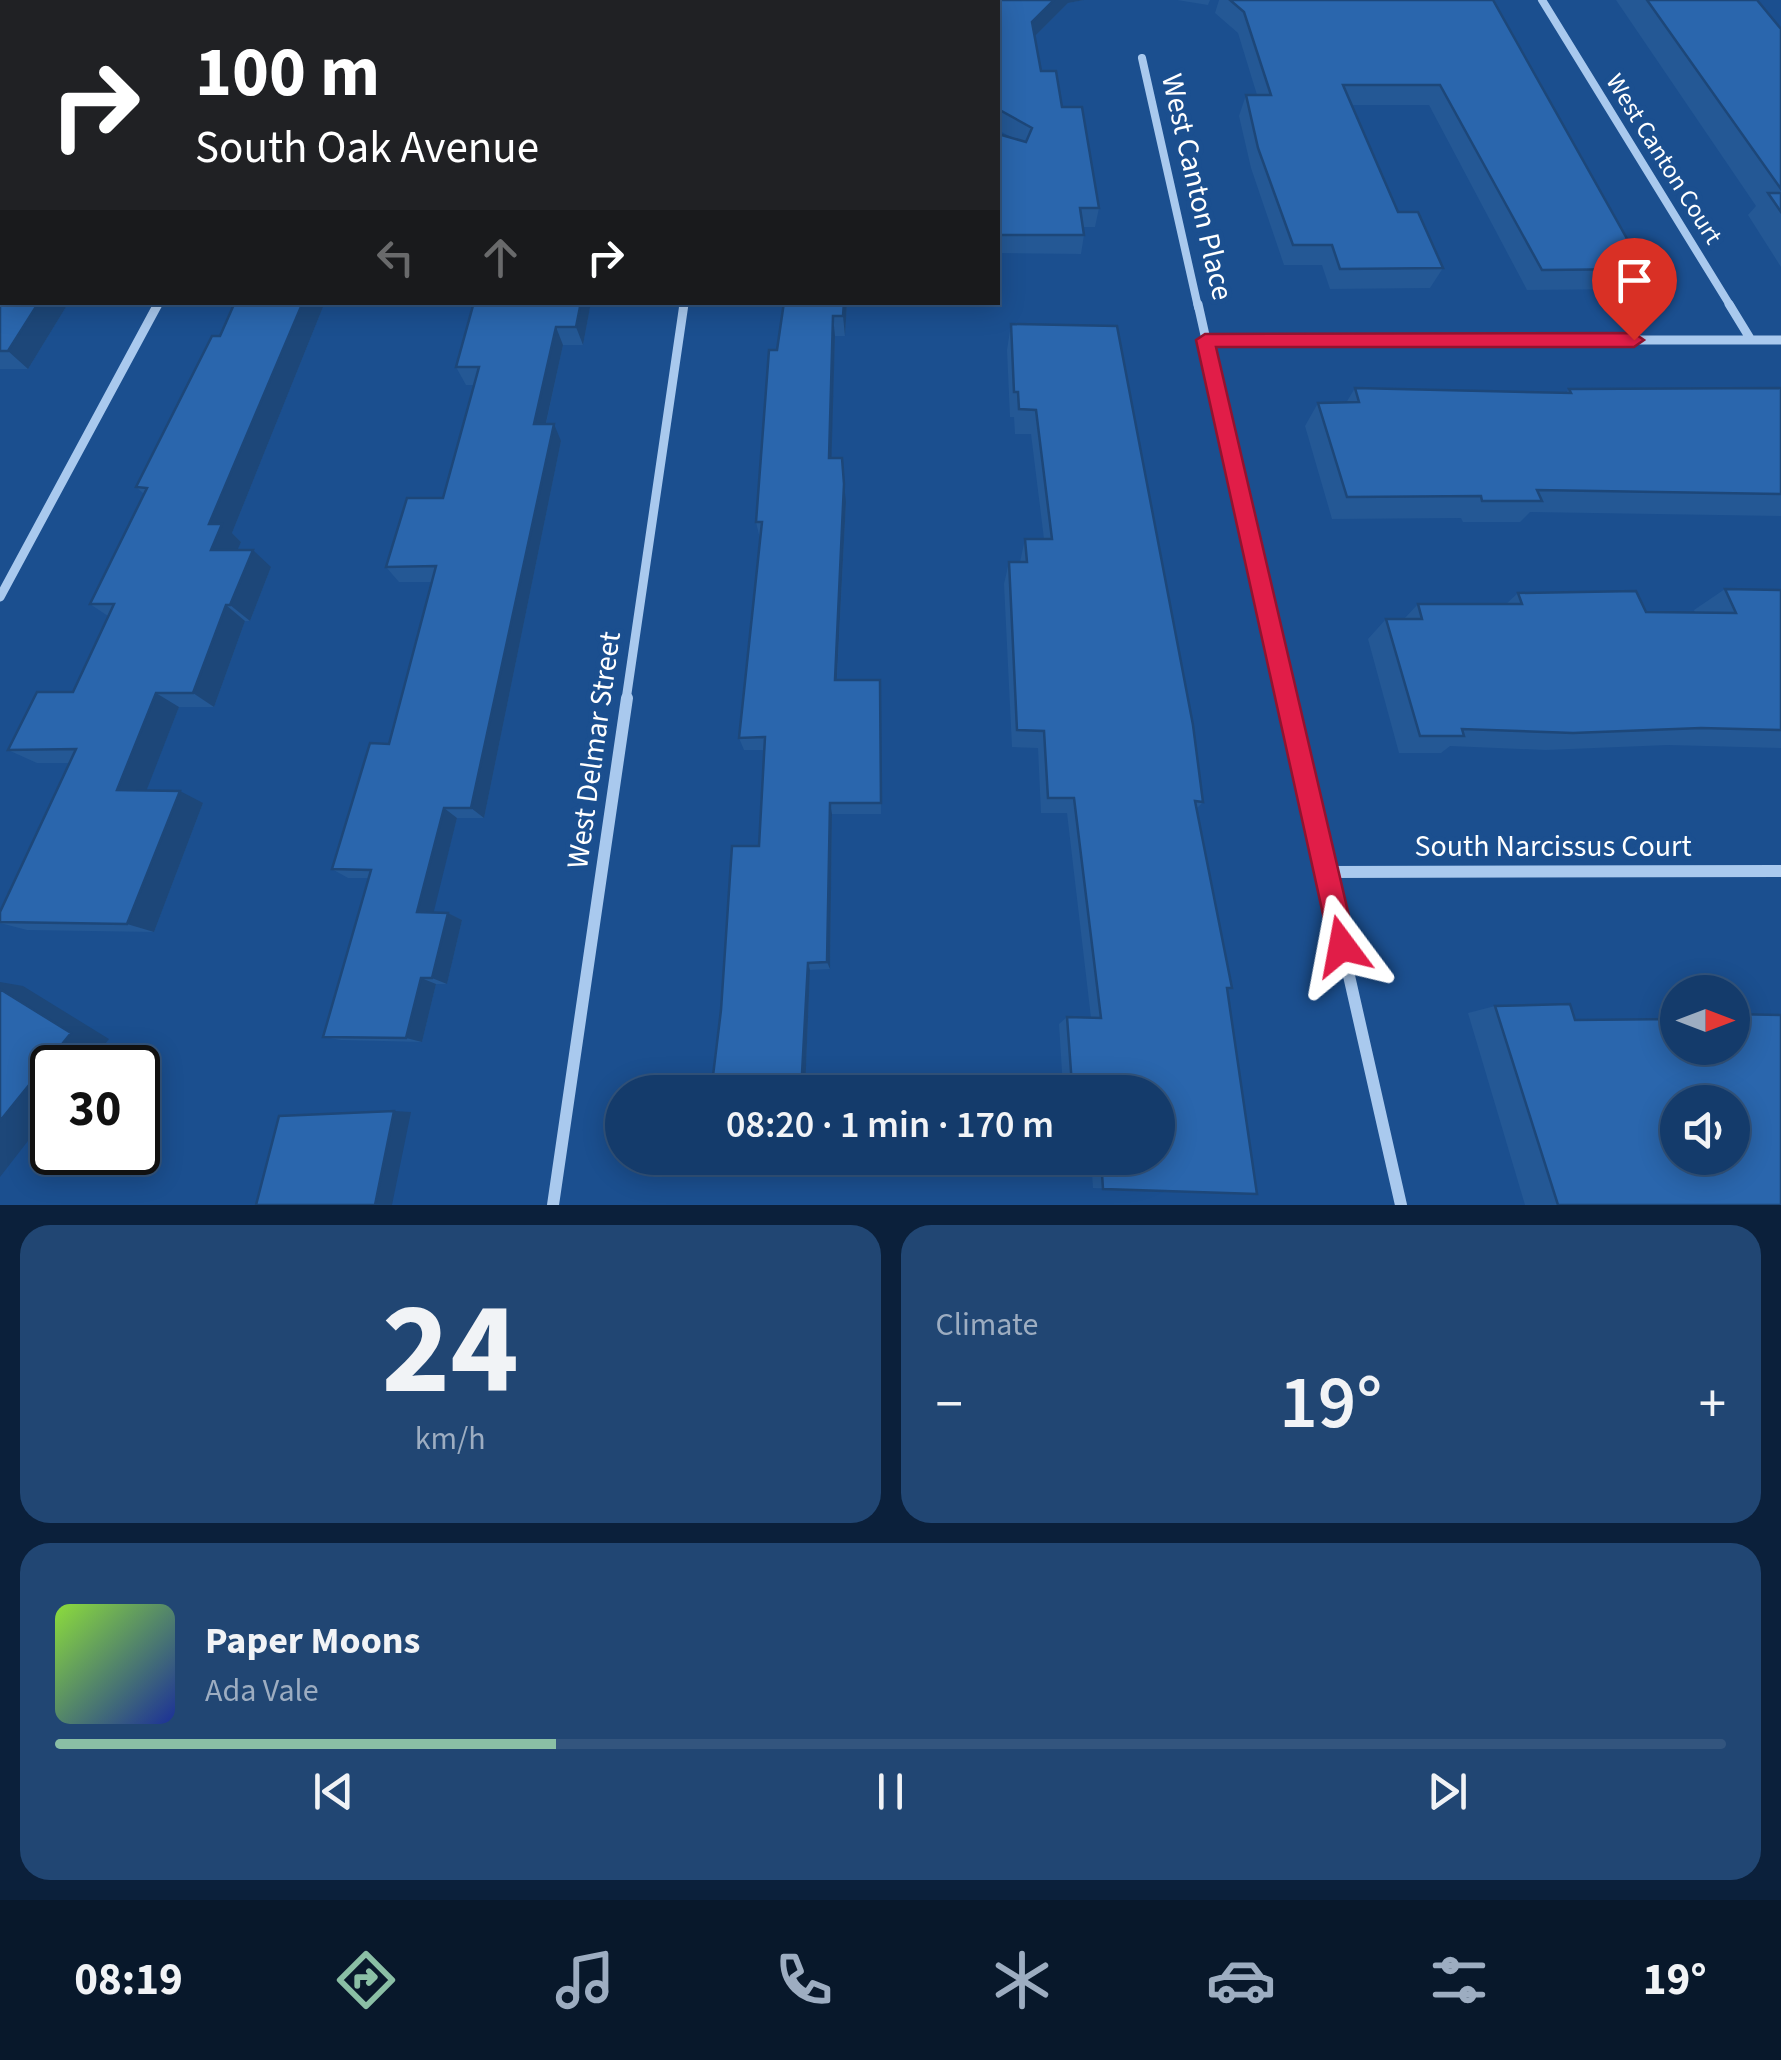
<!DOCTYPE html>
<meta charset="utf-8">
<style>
:root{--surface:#143b6b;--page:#214673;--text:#f1f3f6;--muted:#9dadc1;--line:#33557e;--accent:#8abfa5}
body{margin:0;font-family:"Source Sans 3",sans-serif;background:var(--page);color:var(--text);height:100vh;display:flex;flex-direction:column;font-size:38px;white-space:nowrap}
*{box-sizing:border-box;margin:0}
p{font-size:32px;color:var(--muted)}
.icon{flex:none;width:55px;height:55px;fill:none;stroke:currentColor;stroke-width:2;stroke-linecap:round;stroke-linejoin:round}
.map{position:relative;height:1205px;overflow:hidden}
.panel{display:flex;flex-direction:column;gap:20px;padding:20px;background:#0b203b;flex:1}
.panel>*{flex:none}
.hud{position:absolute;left:0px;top:0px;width:1000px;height:305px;box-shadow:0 5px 25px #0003,0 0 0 2px var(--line);background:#202124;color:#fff;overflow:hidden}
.needle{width:65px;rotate:90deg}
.controls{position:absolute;left:1660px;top:975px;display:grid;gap:20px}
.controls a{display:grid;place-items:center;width:90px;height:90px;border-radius:50%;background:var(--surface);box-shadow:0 5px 25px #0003,0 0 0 2px var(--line);font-size:50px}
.speed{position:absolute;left:30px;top:1045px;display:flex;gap:20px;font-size:50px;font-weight:700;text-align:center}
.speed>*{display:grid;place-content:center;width:130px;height:130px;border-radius:50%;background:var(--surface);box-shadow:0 5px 25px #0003,0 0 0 2px var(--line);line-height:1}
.speed .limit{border:5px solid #111;border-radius:15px;background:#fff;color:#111}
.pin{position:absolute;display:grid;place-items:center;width:85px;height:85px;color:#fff;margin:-102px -42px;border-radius:50% 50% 50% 0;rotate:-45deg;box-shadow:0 0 10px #0007}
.pin .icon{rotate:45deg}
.me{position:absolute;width:110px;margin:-55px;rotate:347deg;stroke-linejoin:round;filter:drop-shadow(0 0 8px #0008)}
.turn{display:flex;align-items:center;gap:35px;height:210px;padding:0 30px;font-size:45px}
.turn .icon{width:130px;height:130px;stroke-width:2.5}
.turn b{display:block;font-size:70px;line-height:85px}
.lanes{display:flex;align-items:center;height:95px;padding:0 30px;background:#0003;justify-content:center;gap:50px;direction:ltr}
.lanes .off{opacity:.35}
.big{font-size:75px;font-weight:600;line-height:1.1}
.panel .widget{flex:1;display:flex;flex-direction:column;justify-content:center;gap:15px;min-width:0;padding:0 35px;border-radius:30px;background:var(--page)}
.panel .dial{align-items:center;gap:0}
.dial b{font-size:130px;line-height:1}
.song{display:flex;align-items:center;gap:30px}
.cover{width:120px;height:120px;border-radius:15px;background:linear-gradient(135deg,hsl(90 70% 55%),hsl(230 70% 35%))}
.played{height:10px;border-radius:5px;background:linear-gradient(90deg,var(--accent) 30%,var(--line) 30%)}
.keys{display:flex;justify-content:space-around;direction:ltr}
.heat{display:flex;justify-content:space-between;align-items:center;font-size:55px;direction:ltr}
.panel .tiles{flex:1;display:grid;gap:20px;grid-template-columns:1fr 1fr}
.widget:last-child{grid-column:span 2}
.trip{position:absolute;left:605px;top:1075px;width:570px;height:100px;border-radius:50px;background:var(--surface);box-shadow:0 5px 25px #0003,0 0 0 2px var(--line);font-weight:600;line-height:100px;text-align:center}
.tab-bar{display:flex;height:160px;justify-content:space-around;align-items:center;background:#08182b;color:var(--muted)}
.tab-bar .icon{width:70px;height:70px}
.tab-bar .on{color:var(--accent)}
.tab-bar b{font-size:45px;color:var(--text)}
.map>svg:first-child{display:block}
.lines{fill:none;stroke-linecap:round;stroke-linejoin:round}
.street-far2{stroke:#a9c9ee;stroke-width:8}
.street-far1{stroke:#a9c9ee;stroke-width:9}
.street{stroke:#a9c9ee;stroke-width:12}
.wall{fill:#245895}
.shaded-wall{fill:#1d4779}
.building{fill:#2a66ad;stroke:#1d4779;stroke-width:2.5;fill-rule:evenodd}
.route{fill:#e11d48;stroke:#92132f;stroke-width:2.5}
.labels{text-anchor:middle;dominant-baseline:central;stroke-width:10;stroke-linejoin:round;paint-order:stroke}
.far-street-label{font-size:25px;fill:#fff;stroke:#1b4f8f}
.street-label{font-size:30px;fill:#fff;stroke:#1b4f8f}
</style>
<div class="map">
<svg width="1781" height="1205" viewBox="0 0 1781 1205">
<rect width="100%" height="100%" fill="#1b4f8f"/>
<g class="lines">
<path class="street-far2" d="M 1542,0 L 1731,307
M 1142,58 L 1198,307
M 156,307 L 159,302
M 683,307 L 684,302"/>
<path class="street-far1" d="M 1198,304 L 1287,700
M 1729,304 L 1751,340
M 1205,340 L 1781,340
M 0,597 L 158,304
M 626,700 L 684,304"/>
<path class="street" d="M 1286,698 L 1401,1205
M 1325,872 L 1781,871
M 553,1205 L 627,698"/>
</g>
<path class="wall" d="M 767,0 L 855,0 L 851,2 L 771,2 Z
M 957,0 L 1084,0 L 1068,3 L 1035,36 L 1041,71 L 1062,107 L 1099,208 L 1095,227 L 1083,227 L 1084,235 L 1081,254 L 998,253 L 998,134 L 1015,139 L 998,130 L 998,2 Z
M 1177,0 L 1210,0 L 1208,5 Z
M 1219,0 L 1493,0 L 1644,269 L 1627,289 L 1527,290 L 1429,105 L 1352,105 L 1398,212 L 1443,268 L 1430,288 L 1330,289 L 1322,265 L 1284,265 L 1251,168 L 1239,116 L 1246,95 L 1257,95 L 1238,33 L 1215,13 Z
M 1616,0 L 1757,0 L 1781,29 L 1781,267 L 1748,215 L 1756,206 Z
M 0,233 L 2,302 L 69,302 L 28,369 L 0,369 Z
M 235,302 L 325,302 L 232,533 L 241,542 L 237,550 L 271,567 L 250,621 L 245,621 L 214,707 L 179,707 L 146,791 L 203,803 L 154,932 L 27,930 L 0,923 L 0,912 L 70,763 L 37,763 L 8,750 L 73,692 L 108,616 L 90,604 L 144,494 L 136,487 L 220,336 Z
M 591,302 L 583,345 L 563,345 L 546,424 L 561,441 L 484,818 L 457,818 L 433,912 L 448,913 L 462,920 L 447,984 L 436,984 L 422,1042 L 341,1040 L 323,1037 L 368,878 L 348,878 L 332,869 L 389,744 L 432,582 L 399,582 L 386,567 L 443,498 L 474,385 L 466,385 L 456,367 Z
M 847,302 L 845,336 L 835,336 L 831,458 L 846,502 L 837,680 L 880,680 L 881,814 L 832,814 L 830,969 L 810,970 L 805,1092 L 759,846 L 764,750 L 744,750 L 739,738 L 760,539 L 756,522 L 777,350 Z
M 1011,324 L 1117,326 L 1193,725 L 1203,802 L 1197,808 L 1232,988 L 1227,990 L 1257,1194 L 1093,1188 L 1091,1158 L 1158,1158 L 1158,1092 L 1086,1092 L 1086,1089 L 1063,1088 L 1059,1024 L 1067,1017 L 1091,1018 L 1067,813 L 1041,813 L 1038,748 L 1012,747 L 1004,584 L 1009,562 L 1020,562 L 1025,539 L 1044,539 L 1031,434 L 1015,434 L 1014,417 L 1010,417 L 1007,350 Z
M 1355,388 L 1566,393 L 1569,389 L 1781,388 L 1781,516 L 1530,512 L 1520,522 L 1463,522 L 1461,518 L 1332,519 L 1305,426 L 1318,403 L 1346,403 Z
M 1725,589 L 1781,590 L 1781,748 L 1668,745 L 1546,750 L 1450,746 L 1441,753 L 1399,753 L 1368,639 L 1386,619 L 1404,619 L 1418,604 L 1506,604 L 1518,593 L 1646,612 L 1695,613 L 1694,610 Z
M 1495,1006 L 1575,1020 L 1653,1019 L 1678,1014 L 1678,1048 L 1781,1205 L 1525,1205 L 1468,1013 Z"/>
<path class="shaded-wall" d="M 820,0 L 855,0 L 851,2 L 816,2 Z
M 1054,0 L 1084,0 L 1068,3 L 1030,41 L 1032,22 Z
M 39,302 L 69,302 L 28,369 L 8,351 Z
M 303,302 L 325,302 L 232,533 L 241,542 L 230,567 L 211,550 L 209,524 Z
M 581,302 L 591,302 L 583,345 L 576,327 Z
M 844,302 L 847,302 L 845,336 L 843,316 Z
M 833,316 L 835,336 L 831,476 L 829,458 Z
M 556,327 L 563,345 L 542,441 L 534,424 Z
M 554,424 L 561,441 L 484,818 L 471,808 Z
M 844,484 L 846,502 L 836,694 L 835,680 Z
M 253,550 L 271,567 L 250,621 L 230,605 Z
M 226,605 L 245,621 L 214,707 L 193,693 Z
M 156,693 L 179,707 L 142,802 L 117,790 Z
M 180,791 L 203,803 L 154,932 L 127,924 Z
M 830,803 L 832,814 L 830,969 L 827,962 Z
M 444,808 L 457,818 L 432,919 L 417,912 Z
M 448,913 L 462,920 L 447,984 L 432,978 Z
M 808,963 L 810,970 L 805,1092 L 801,1092 Z
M 421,978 L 436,984 L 422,1042 L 406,1038 Z
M 0,982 L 23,986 L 109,1039 L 86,1068 L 52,1068 L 52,1110 L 0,1177 Z
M 394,1111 L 411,1112 L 392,1205 L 375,1205 Z"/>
<path class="building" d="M 651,0 L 739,0 L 738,2 L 650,2 Z
M 800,0 L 820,0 L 816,2 L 804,2 Z
M 957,0 L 1054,0 L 1032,22 L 1041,71 L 1056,71 L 1062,107 L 1082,107 L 1099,208 L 1080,208 L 1084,235 L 998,235 L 998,134 L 1026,142 L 1032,128 L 998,109 L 998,2 L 954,2 Z
M 1230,0 L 1493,0 L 1644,269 L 1542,270 L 1440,85 L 1343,85 L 1398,212 L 1418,212 L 1443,268 L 1340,269 L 1332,245 L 1293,245 L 1258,148 L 1246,95 L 1271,95 L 1244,12 Z
M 1647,0 L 1757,0 L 1781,29 L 1781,189 Z
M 1768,193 L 1781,193 L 1781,212 Z
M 0,233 L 2,233 L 2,302 L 39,302 L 8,351 L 0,351 Z
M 235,302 L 303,302 L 209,524 L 222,524 L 211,550 L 253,550 L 230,605 L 226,605 L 193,693 L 156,693 L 117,790 L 180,791 L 127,924 L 0,922 L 0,912 L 76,749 L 8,750 L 37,692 L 73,692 L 114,604 L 90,604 L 147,488 L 136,487 L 212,336 L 220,336 Z
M 474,302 L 581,302 L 576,327 L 556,327 L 534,424 L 554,424 L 471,808 L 444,808 L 417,912 L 448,913 L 432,978 L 421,978 L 406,1038 L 323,1037 L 371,870 L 332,869 L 370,743 L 389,744 L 436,566 L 386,567 L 407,498 L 443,498 L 479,367 L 456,367 Z
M 784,302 L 844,302 L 843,316 L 833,316 L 829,458 L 842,458 L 844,484 L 835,680 L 880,680 L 881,803 L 830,803 L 827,962 L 808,963 L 801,1092 L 711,1092 L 721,1010 L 732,846 L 759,846 L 765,737 L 739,738 L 762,522 L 756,522 L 769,350 L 777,350 Z
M 1011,324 L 1117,326 L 1193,725 L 1203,802 L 1195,801 L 1232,988 L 1227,988 L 1257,1194 L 1103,1189 L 1101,1158 L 1158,1158 L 1158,1092 L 1096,1092 L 1096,1086 L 1072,1085 L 1067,1017 L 1101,1018 L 1074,798 L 1048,798 L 1044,731 L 1017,730 L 1009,562 L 1027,562 L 1025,539 L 1052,539 L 1036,410 L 1019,409 L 1018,392 L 1014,392 Z
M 1355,388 L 1571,393 L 1569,389 L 1781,388 L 1781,494 L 1537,490 L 1542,501 L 1482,501 L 1481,496 L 1347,497 L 1318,403 L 1359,402 Z
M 1725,589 L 1781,590 L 1781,730 L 1701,728 L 1573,733 L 1462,729 L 1464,736 L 1420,736 L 1386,619 L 1422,619 L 1418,604 L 1522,604 L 1518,593 L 1636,591 L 1646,612 L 1736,613 Z
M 0,989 L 71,1033 L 0,1121 Z
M 1570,1004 L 1575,1020 L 1678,1019 L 1678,1048 L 1732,1048 L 1732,1014 L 1781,1015 L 1781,1205 L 1558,1205 L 1495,1006 ZM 1678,1102 L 1732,1102 L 1732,1158 L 1678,1158 Z
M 394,1111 L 375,1205 L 256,1205 L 279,1116 Z"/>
<path class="route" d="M 1634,333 L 1644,340 L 1634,347 L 1216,347 L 1356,946 L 1352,955 L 1342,959 L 1332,955 L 1196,340 L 1205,334 Z"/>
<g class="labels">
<g class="far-street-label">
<text transform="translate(1664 159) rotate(58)">West Canton Court</text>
</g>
<g class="street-label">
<text transform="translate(1197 187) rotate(77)">West Canton Place</text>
<text transform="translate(594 750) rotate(-82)">West Delmar Street</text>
<text x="1553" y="846">South Narcissus Court</text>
</g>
</g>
</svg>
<div class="controls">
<a><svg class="needle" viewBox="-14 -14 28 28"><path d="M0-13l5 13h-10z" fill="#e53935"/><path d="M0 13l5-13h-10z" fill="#9dadc1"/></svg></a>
<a><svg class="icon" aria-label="sound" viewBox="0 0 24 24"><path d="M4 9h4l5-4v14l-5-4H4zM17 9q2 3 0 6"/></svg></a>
</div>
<div class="speed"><div class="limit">30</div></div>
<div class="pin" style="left:1634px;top:340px;background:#d93025"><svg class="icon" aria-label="arrive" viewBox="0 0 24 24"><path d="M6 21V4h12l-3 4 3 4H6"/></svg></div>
<svg class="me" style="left:1342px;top:946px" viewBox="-20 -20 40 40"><path d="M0-17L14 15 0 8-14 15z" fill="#e11d48" stroke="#fff" stroke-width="4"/></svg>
<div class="trip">08:20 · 1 min · 170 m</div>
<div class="hud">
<div class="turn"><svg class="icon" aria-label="right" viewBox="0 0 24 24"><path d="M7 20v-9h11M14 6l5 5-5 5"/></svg><div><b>100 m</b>South Oak Avenue</div></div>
<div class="lanes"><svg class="icon off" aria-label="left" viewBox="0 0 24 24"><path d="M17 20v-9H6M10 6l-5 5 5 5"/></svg><svg class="icon off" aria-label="ahead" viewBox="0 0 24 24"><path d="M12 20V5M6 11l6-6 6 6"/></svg><svg class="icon" aria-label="right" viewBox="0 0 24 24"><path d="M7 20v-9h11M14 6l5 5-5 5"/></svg></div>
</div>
</div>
<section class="panel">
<div class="tiles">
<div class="widget dial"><b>24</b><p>km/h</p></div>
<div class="widget"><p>Climate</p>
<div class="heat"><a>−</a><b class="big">19°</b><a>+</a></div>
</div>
<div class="widget">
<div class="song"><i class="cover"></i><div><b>Paper Moons</b><p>Ada Vale</p></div></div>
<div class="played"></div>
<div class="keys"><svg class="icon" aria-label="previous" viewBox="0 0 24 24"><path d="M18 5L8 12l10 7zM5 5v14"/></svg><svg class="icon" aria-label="pause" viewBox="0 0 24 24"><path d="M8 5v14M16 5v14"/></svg><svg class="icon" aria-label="next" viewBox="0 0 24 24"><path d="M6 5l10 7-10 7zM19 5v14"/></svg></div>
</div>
</div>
</section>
<nav class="tab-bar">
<b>08:19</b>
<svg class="icon on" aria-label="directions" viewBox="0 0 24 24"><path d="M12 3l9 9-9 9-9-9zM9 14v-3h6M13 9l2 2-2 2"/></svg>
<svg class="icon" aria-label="music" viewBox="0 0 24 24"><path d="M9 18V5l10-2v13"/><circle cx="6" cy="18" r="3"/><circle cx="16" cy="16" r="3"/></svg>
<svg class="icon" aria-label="phone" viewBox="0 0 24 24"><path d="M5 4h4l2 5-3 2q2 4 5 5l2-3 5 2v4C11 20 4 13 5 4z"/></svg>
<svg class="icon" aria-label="climate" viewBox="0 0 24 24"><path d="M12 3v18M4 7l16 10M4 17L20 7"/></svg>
<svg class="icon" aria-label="car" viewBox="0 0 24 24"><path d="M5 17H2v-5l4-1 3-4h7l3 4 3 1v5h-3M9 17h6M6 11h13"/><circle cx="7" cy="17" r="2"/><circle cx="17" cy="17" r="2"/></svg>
<svg class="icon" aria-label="filters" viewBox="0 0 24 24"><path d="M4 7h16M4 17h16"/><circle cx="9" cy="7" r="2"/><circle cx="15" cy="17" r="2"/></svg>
<b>19°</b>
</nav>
